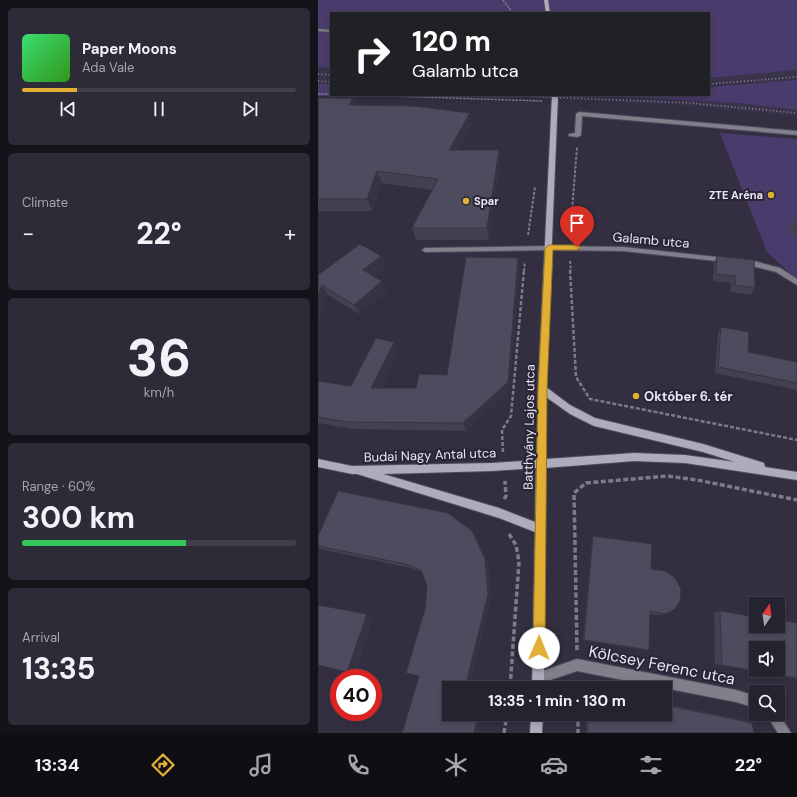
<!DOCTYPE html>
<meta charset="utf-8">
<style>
:root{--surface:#262330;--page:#2e2b38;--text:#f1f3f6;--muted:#a4a4ab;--line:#42404c;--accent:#e1af34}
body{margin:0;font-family:"DM Sans",sans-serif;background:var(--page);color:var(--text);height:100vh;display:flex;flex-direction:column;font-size:15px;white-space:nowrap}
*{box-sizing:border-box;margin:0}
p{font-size:13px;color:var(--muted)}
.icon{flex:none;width:22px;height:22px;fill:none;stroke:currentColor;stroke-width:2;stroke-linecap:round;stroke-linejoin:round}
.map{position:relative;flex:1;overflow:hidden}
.sheet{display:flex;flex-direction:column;gap:8px;padding:8px;background:#15131a;width:318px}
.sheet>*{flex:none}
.hud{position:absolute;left:12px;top:12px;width:380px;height:84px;border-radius:0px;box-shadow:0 2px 6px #0003,0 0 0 1px var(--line);background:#202124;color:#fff;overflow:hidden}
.needle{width:26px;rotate:13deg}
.tools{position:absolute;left:431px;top:597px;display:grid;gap:8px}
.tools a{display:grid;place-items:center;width:36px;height:36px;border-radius:0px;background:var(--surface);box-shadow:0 2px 6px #0003,0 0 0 1px var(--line);font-size:20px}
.speed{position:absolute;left:12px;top:669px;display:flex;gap:8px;font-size:20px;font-weight:700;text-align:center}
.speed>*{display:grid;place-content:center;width:52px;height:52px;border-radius:50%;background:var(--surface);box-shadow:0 2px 6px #0003,0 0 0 1px var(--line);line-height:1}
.speed .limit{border:6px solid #d22;background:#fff;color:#111}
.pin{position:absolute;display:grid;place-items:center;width:34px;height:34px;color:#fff;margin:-41px -17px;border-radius:50% 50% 50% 0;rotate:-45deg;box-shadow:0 0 4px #0007}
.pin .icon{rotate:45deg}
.me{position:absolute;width:44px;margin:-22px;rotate:1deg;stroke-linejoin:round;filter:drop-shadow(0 0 3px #0008)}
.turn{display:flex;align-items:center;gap:14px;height:84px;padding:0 16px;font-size:18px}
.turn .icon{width:52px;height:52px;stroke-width:2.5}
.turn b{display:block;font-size:28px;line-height:34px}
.big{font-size:30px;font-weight:700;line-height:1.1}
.sheet .card{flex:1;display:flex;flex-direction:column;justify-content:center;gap:6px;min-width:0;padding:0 14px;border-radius:6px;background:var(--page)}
.sheet .dial{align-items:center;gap:0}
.dial b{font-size:52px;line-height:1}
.song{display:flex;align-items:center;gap:12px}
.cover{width:48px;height:48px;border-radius:6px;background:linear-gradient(135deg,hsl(140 70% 55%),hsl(110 70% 35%))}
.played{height:4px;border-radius:2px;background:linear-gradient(90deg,var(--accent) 20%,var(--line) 20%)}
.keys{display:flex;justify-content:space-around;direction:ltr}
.heat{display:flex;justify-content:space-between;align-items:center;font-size:22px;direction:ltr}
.charge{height:6px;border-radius:3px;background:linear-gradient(90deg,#34c759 60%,var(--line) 0)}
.trip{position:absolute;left:124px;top:681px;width:230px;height:40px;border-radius:0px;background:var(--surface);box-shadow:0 2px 6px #0003,0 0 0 1px var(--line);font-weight:700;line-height:40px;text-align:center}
.tab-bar{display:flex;height:64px;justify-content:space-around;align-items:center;background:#0f0e13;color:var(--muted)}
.tab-bar .icon{width:28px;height:28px}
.tab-bar .active{color:var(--accent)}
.tab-bar b{font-size:18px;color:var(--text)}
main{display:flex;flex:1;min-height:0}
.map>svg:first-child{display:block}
.built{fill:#39334b}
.green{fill:#4a3b6d}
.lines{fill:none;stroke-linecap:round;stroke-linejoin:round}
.lane-casing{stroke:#504c5c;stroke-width:2}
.street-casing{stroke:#504c5c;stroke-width:2}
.secondary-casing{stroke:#504c5c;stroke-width:2}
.path-far3{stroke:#7e7a89;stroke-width:1.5;stroke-dasharray:2.5 1;stroke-linecap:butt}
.path-far2{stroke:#7e7a89;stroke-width:2;stroke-dasharray:3 1.5;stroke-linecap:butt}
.path-far1{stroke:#7e7a89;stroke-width:2.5;stroke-dasharray:4 2;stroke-linecap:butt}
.path{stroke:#7e7a89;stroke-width:3.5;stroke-dasharray:5 2.5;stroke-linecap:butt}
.lane{fill:#817f89;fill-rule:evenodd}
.street{fill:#817f89;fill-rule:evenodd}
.secondary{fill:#aeabba;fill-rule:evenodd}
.rail{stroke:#94919f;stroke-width:1.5;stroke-dasharray:1 2.5;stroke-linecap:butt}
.wall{fill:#444051}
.shaded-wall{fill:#373442}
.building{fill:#4f4b5e;stroke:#373442;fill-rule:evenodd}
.route{fill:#e1af34;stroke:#927222}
.poi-dot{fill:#e1af34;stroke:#292536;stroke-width:1.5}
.labels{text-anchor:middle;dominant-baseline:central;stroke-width:4;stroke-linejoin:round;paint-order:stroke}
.far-poi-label{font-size:11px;font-weight:bold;fill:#e9e6f2;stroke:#292536;text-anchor:end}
.street-label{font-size:13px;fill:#e9e6f2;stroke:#292536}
.poi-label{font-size:13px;font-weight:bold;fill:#e9e6f2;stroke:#292536;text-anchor:start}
.near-street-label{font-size:16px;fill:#e9e6f2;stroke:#292536}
</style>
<main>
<section class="sheet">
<div class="card">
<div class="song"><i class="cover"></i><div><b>Paper Moons</b><p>Ada Vale</p></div></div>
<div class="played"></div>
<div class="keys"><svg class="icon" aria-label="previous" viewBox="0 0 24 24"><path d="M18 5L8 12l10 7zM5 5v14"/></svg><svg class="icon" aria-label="pause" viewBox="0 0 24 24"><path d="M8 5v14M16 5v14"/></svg><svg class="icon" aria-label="next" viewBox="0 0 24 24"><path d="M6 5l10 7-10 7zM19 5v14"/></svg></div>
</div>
<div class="card"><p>Climate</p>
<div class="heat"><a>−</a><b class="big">22°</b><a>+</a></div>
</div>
<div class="card dial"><b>36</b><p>km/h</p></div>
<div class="card"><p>Range · 60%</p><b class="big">300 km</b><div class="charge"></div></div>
<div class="card"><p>Arrival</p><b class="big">13:35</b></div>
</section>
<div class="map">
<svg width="479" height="733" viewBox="0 0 479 733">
<rect width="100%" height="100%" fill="#332f40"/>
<path class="built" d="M 0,67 L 13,68 L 13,85 L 0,83 Z
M 479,70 L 479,80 L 391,87 L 391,78 Z
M 147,95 L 283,95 L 363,99 L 420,103 L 479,110 L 479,116 L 363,105 Z"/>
<path class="green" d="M 0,0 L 479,0 L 479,70 L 391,78 L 391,13 L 13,13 L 13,68 L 0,67 Z
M 479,80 L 479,110 L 420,103 L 283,95 L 391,95 L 391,87 Z
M 0,83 L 13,85 L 13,95 L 147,95 L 209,98 L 0,96 Z
M 402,133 L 479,139 L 479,280 L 449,252 Z"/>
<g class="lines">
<g class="lane-casing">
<path id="lane" d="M 0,29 L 13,30 L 13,32 L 0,31 Z
M 261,112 L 479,131 L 479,135 L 264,116 L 263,135 L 260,137 L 251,136 L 251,134 L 257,133 L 258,114 Z
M 231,246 L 234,248 L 231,250 L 107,252 L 104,250 L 107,248 Z
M 432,260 L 462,268 L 479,279 L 479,285 L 458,272 L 430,265 L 429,263 Z"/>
</g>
<g class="street-casing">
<path id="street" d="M 229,246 L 305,247 L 408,258 L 411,260 L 408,262 L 305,251 L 231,250 L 229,250 Z
M 259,659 L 418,690 L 438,696 L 438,708 L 418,702 L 259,671 L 220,684 L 216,682 L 214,678 L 216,674 Z
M 460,713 L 473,733 L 460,733 L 448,714 L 460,714 Z"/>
</g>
<g class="secondary-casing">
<path id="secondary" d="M 226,0 L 230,0 L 232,13 L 228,13 Z
M 234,95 L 240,95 L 228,387 L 252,405 L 277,418 L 385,444 L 443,462 L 446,463 L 447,467 L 479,472 L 479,480 L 367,463 L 316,461 L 227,468 L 226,688 L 214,688 L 217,532 L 181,518 L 39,474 L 34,474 L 0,467 L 0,459 L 34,466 L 174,463 L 219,460 L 220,389 ZM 228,397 L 252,414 L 276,426 L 385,452 L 417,462 L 367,455 L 316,453 L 228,459 ZM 218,468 L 217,522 L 181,508 L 65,474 L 174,471 Z
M 213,714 L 225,714 L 224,733 L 212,733 Z"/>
</g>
<path class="path-far3" d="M 185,0 L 195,13
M 0,94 L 13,94
M 40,95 L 224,101"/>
<path class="path-far2" d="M 210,235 L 217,187
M 252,236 L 259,147
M 252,261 L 253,271
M 206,271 L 207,262"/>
<path class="path-far1" d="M 252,270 L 258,377 L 272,399 L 479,440
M 185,452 L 184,430 L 193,416 L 206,270"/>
<path class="path" d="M 186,499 L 188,496 L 187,481
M 191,534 L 198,545 L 201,562 L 192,688
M 259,650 L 256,493 L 268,483 L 349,476 L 379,480 L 479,500
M 260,714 L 260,733
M 186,733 L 189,714"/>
<use href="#lane" class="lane"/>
<use href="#street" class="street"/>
<use href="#secondary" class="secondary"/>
<path class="rail" d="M 0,74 L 13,75
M 0,81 L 13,82
M 391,84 L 479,77
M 179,95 L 372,103 L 479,113"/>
</g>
<path class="wall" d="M 0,98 L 35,98 L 37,106 L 154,125 L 140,150 L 182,162 L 171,240 L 98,240 L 94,228 L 114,190 L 64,183 L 54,211 L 0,211 Z
M 479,217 L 479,236 L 470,232 Z
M 63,256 L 68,266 L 55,276 L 69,291 L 41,314 L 10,295 L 0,321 L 0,275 Z
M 399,256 L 437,288 L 433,295 L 413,292 L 413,283 L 395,281 L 396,263 Z
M 201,267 L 191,391 L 148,431 L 35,429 L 0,423 L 0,381 L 33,386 L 76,342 L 81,351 L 63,388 L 98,388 L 129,375 Z
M 403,327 L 430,352 L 479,362 L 479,390 L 397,373 L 400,333 Z
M 20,491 L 130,513 L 154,531 L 157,536 L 170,563 L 173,597 L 151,688 L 131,688 L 131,714 L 164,714 L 159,733 L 84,733 L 101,676 L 88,673 L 107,609 L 109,586 L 104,572 L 93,568 L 6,550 L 0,547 L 0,536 Z
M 275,536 L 333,569 L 348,614 L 343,615 L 332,614 L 331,650 L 327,650 L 265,640 L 274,540 Z
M 402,611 L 479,623 L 479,679 L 397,664 L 396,613 Z
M 347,704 L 424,720 L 434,723 L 436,733 L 268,733 L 268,714 L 347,714 Z"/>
<path class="shaded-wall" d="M 35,98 L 39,110 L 31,105 Z
M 152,113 L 154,125 L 134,163 L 131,150 Z
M 181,150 L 182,162 L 171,240 L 169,228 Z
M 59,171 L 64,183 L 54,211 L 49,199 Z
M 63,256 L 68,266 L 50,280 L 45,270 Z
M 200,258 L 201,267 L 191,391 L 148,431 L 145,423 Z
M 64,281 L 69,291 L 41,314 L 36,305 Z
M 4,285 L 10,295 L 0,321 L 0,295 Z
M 76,342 L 81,351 L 59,396 L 53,388 Z
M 154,531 L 157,536 L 170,563 L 173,597 L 151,688 L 147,688 Z
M 49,614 L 56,616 L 38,671 L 29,672 Z
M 160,714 L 164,714 L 159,733 L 156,733 Z"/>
<path class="building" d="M 0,98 L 35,98 L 31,105 L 95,106 L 152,113 L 131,150 L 181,150 L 169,228 L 94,228 L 120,179 L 59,171 L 49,199 L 0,199 Z
M 42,244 L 63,256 L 45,270 L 64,281 L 36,305 L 4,285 L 0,295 L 0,275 Z
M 399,256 L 436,260 L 437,288 L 417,285 L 417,276 L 398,274 Z
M 148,257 L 200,258 L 190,382 L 145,423 L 29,422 L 0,417 L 0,381 L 33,386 L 58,338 L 76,342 L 53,388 L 98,388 L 101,374 L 129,375 Z
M 403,327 L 431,332 L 430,352 L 479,362 L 479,383 L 400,367 Z
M 20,491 L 130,513 L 154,531 L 167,559 L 170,594 L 147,688 L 131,688 L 131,714 L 160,714 L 156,733 L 84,733 L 101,676 L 88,673 L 107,609 L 109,586 L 103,570 L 87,564 L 0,546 L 0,536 Z
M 275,536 L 334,544 L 333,569 L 348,571 L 357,578 L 363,589 L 362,601 L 357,609 L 348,614 L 332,611 L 331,650 L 266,640 Z
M 0,605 L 49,614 L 29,672 L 0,665 Z
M 402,611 L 438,617 L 438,626 L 460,626 L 460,620 L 479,623 L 479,678 L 404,665 ZM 438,648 L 460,648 L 460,670 L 438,670 Z
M 347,705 L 434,723 L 436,733 L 270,733 L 269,714 L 347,714 Z"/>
<path class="route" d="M 231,245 L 259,245 L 263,247 L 259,250 L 235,250 L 229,389 L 227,648 L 225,653 L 221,654 L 217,653 L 215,648 L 220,389 L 227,248 Z"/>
<g class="poi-dot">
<circle cx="453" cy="195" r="4"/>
<circle cx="148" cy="201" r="4"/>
<circle cx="318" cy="396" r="4"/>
</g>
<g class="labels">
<g class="far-poi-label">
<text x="445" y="195">ZTE Aréna</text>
<text x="156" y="201" text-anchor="start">Spar</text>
</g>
<g class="street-label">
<text transform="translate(333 240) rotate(5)">Galamb utca</text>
<text transform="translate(211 427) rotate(-89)">Batthyány Lajos utca</text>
<text transform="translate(112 455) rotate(-2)">Budai Nagy Antal utca</text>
</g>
<g class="poi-label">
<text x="326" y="396">Október 6. tér</text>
</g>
<g class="near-street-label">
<text transform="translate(344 665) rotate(11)">Kölcsey Ferenc utca</text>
</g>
</g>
</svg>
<div class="tools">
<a><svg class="needle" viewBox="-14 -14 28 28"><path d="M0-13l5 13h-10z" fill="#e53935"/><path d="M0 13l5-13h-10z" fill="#a4a4ab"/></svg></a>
<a><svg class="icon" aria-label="sound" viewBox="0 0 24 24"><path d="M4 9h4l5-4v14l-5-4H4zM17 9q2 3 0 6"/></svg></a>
<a><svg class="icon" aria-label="search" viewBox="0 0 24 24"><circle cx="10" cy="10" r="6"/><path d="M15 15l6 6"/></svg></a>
</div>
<div class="speed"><div class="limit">40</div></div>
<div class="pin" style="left:259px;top:247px;background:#d93025"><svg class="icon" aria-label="arrive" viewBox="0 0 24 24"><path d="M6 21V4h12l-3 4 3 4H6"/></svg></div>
<svg class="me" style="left:221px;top:648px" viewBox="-20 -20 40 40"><circle r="19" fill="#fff"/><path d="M0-13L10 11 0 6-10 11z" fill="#e1af34"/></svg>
<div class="trip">13:35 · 1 min · 130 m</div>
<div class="hud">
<div class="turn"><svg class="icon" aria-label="right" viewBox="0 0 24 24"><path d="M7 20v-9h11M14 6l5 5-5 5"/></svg><div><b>120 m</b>Galamb utca</div></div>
</div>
</div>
</main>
<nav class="tab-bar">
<b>13:34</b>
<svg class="icon active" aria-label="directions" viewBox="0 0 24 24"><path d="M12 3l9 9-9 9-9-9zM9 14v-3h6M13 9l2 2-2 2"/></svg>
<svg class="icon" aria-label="music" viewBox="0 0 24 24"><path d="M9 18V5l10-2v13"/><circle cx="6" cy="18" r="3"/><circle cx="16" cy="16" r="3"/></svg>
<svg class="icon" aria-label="phone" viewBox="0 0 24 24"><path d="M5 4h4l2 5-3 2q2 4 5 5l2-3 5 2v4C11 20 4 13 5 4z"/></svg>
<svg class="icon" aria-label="climate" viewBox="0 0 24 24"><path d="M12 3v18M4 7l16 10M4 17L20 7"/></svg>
<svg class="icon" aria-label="car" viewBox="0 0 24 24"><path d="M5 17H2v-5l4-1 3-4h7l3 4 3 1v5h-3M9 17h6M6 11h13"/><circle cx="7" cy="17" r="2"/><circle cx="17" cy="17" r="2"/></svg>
<svg class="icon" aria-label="filters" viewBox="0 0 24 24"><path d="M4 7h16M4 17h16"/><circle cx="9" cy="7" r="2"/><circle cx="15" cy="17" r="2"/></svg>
<b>22°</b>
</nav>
